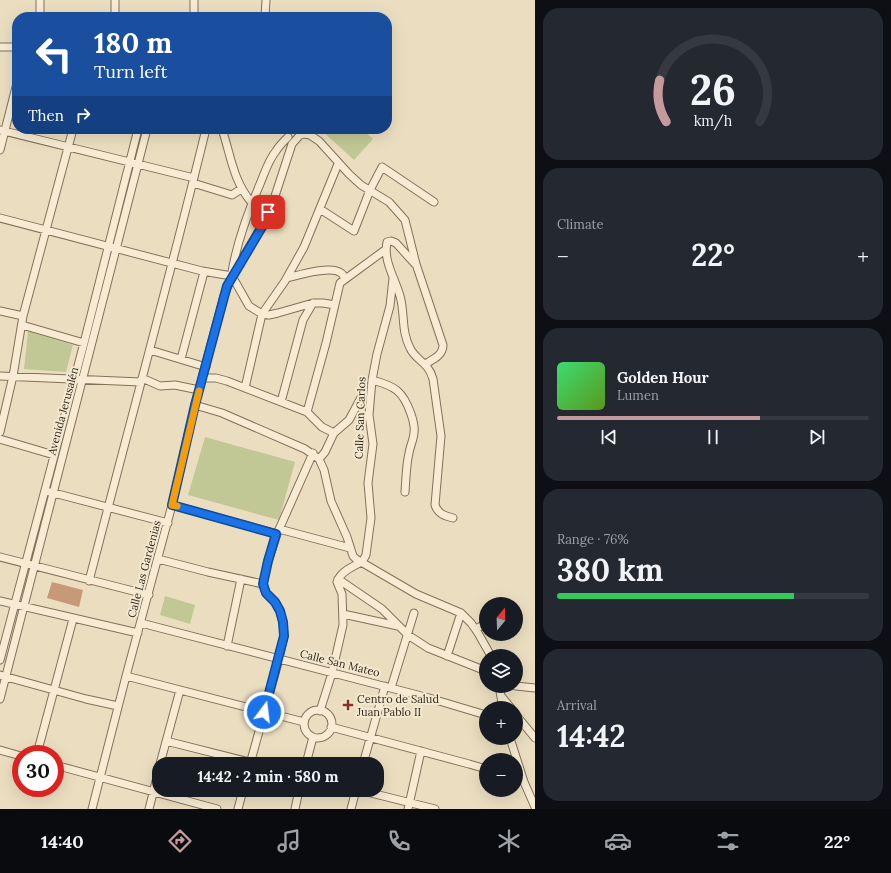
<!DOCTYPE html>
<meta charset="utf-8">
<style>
:root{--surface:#171b24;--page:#242831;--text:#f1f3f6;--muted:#9ea1a6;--line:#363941;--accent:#c59a9c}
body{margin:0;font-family:Lora,serif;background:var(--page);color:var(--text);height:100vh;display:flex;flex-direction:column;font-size:15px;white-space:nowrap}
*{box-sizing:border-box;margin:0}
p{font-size:13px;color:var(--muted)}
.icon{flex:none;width:22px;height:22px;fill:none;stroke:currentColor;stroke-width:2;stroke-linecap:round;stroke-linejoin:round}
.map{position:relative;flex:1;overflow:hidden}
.drawer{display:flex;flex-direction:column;gap:8px;padding:8px;background:#0d0f14;width:356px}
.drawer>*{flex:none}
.guide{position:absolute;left:12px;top:12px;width:380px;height:122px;border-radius:16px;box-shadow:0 4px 16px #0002;background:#1a4fa0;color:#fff;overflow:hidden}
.needle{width:26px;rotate:19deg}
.fabs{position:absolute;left:479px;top:597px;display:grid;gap:8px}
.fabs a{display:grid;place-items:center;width:44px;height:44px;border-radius:50%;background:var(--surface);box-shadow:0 4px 16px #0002;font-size:20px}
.speed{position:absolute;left:12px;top:745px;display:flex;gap:8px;font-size:20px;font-weight:700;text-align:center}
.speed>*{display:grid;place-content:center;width:52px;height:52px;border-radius:50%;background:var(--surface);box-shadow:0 4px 16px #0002;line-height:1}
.speed .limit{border:6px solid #d22;background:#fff;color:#111}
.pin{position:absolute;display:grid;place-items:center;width:34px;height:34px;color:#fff;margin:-17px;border-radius:8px;box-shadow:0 2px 6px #0006}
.me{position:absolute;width:44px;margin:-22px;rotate:15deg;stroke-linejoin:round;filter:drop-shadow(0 0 3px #0008)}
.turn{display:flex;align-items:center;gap:14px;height:84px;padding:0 16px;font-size:18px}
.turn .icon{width:52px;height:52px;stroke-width:2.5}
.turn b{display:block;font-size:28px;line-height:34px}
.then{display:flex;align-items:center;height:38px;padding:0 16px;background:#0003;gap:8px;font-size:15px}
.big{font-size:30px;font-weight:700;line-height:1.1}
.drawer .tile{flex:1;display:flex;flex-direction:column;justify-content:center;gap:6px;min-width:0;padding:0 14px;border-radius:16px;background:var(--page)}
.drawer .dial{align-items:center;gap:0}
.dial svg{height:104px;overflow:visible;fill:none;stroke:var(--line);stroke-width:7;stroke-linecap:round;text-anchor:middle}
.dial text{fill:var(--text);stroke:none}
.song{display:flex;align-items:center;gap:12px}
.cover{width:48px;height:48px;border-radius:6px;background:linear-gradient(135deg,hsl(140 70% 55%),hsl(90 70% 35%))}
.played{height:4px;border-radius:2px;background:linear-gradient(90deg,var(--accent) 65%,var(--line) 65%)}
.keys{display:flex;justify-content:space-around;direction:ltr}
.heat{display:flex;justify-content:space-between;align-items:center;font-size:22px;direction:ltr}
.charge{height:6px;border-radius:3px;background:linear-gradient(90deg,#34c759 76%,var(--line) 0)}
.trip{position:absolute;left:152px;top:757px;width:232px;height:40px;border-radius:16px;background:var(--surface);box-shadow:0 4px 16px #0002;font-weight:700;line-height:40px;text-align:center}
.tabs{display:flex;height:64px;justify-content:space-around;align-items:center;background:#090b0e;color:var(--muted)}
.tabs .icon{width:28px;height:28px}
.tabs .on{color:var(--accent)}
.tabs b{font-size:18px;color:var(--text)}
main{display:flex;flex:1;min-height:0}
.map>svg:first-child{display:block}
.green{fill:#c2c895}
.building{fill:#c79978}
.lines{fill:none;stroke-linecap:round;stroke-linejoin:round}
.minor-casing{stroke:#837059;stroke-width:9}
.minor{stroke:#f7ecd3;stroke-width:7}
.route-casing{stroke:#114b97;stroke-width:10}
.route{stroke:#1a73e8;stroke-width:7}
.slow{stroke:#f59e0b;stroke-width:7}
.poi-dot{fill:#8f2d2d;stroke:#f3e9cf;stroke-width:1.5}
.labels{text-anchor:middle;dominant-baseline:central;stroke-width:4;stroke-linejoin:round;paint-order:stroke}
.street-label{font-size:11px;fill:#33281d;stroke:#f3e9cf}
.poi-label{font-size:11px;fill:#33281d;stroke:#f3e9cf;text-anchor:start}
</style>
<main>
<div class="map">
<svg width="535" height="809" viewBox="0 0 535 809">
<rect width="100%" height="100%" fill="#ebdec0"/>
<path class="green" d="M 320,129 L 362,129 L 373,139 L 354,160 Z
M 28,331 L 73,345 L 66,372 L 24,369 Z
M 205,437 L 295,462 L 279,520 L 188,495 Z
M 165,596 L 195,605 L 190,624 L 160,615 Z"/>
<path class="building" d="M 52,582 L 83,590 L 79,607 L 47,598 Z"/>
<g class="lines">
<g class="minor-casing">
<path id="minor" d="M 40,17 L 40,0
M 115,17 L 115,0
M 194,17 L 194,0
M 265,17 L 266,0
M 0,47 L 17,47
M 222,129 C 231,156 233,181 252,203
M 0,130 L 194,178
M 0,150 L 17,83
M 193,183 L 232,195 L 241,189
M 320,209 L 354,231 L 370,190 L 382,167 L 434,202
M 0,218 L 202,271 L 232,276 L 249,306 L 262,314 L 269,315 L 278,313 L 313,303 L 323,303 L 335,305
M 415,264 L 396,243 L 391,241 L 387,242 C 383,261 395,278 400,296 C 405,313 401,331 410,348 C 416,361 428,361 433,379 L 441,436 L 435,505 C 438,514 445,516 453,518
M 232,272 C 237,241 248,212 260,184 C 265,172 268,161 276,151 C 279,146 284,141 288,137
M 287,278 C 299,275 331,265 341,273 C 343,274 344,277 345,278
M 0,311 L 23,316
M 22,325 L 84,343
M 150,350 L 206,367
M 181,359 L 204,272
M 0,376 L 141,382
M 142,378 L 160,386 L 175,385 L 199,390
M 203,378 L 216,378 L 227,381 L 307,412 L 322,427 L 334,433
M 372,380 C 395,386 403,391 411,414 C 413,420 415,426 414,432 C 414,439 410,446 409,453 C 406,466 406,479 405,492
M 245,388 L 262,314 L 285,281 L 304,247 L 338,164
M 281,402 L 303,320 L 313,303
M 195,405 L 222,413 L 305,449 L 319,459 L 324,470 L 331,501 L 347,537 L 353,556 L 356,559 L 416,594 L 461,613 L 471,623 L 478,633 L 491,656
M 307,412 L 326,343 L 340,283 L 385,250
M 0,432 L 13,376 L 23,316 L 73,129
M 0,439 L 54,455
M 319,459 L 325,452 L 334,433 L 349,420 L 363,394
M 50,492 L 168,523
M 172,505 L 277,534
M 279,529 L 350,548
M 0,557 L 149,595
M 158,559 L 208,572 L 263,584
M 338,579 L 382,609 L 408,635 L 428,648 L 486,671
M 89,581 C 128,430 169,280 206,129
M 0,601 L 138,633
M 343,614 L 398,626
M 141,623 L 429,698 L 486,715
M 476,629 L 486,623
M 227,646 L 241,579
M 447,656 L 461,613
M 0,660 L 84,343 L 138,129
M 0,675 L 86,699 L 118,706
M 126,676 L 304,722
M 499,686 L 503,708
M 516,686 L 535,688
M 391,688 L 414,613
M 500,689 L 511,686
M 502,697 L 511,708
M 0,699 L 147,129
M304 724a14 14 0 1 1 28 0a14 14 0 1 1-28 0Z
M 320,711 L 332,673 L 343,625 L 342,594 L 337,582 C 340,572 353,566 362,562 L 366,555 L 371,518 L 368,483 L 373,444 L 369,415 L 372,380 L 377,354 L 390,306 L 393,278
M 516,715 L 535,738
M 331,727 L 469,764 L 486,769
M 510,738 L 524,782 L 535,807
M 166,741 L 257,764
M 0,750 L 21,756
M 37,754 L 73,619
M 160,764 L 180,690
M 250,764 L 279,659 L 284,636 L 283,622 L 280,611 L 275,602 L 266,593 L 263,584 L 268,561 L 277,534 L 313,453
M 306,764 L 313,737
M 363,764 L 385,686
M 55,765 L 217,809
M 359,790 L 435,809
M 92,809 L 126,676 L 172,505 L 195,405 L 224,296 L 232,276 L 261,227 L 275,196 L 292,144 L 300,135 L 304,134 L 310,135 L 319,141 L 349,174 L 361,185 L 389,202 L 405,220 L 416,264 L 443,345 C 443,355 434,359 425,364
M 149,809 L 159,769
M 238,809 L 243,790
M 295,809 L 299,790
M 351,809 L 356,790
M 408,809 L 421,751"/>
</g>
<use href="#minor" class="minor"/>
</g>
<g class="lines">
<g class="route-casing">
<path id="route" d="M 264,712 L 284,636 L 283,622 L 280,611 L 275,602 L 266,593 L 263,584 L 268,561 L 276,534 L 172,505 L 195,405 L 227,286 L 262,227 L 268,212"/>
</g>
<use href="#route" class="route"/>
<path class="slow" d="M 177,506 L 172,505 L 199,391"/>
</g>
<path class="poi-dot" d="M346 699h4v4h4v4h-4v4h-4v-4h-4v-4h4z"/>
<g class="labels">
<g class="street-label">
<text transform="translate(63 411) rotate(-75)">Avenida Jerusalén</text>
<text transform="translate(360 418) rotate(-88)">Calle San Carlos</text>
<text transform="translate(144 569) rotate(-75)">Calle Las Gardenias</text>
<text transform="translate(340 663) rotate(14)">Calle San Mateo</text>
</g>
<g class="poi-label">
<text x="357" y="699">Centro de Salud<tspan x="357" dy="13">Juan Pablo II</tspan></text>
</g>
</g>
</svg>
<div class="fabs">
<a><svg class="needle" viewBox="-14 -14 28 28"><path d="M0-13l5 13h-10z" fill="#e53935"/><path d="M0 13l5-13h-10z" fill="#9ea1a6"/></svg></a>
<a><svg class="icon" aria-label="layers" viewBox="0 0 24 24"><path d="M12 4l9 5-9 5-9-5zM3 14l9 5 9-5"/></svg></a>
<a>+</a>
<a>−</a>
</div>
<div class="speed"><div class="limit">30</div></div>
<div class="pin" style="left:268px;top:212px;background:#d93025"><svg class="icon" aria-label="arrive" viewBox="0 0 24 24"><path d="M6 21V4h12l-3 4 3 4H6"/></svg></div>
<svg class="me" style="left:264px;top:712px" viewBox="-20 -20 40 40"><circle r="17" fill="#1a73e8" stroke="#fff" stroke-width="3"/><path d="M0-11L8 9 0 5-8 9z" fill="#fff"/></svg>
<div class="trip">14:42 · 2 min · 580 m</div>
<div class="guide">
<div class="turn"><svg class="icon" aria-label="left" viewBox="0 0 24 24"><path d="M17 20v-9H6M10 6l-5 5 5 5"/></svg><div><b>180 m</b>Turn left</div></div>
<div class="then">Then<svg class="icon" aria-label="right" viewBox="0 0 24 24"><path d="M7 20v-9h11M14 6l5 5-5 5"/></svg></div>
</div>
</div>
<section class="drawer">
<div class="tile dial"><svg viewBox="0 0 100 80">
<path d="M14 69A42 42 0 1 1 86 69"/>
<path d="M14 69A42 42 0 0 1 9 37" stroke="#c59a9c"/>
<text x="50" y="56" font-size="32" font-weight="700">26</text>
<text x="50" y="72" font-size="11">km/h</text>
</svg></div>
<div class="tile"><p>Climate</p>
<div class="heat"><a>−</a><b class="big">22°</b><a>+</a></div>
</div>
<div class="tile">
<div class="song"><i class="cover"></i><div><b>Golden Hour</b><p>Lumen</p></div></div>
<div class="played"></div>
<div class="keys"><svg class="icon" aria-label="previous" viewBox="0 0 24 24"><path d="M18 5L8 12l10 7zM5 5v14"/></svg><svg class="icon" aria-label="pause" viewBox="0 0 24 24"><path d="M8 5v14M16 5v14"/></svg><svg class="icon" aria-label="next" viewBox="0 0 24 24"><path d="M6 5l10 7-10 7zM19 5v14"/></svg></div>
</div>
<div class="tile"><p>Range · 76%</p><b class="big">380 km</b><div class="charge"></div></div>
<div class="tile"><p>Arrival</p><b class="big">14:42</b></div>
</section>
</main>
<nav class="tabs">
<b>14:40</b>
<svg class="icon on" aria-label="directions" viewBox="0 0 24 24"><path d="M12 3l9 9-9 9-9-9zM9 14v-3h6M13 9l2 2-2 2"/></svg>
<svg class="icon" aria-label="music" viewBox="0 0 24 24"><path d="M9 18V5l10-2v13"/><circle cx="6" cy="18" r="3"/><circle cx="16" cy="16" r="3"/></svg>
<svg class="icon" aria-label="phone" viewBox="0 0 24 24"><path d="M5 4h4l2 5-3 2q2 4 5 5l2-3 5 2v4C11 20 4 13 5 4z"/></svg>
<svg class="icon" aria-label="climate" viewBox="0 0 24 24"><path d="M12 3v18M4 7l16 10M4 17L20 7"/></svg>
<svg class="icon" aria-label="car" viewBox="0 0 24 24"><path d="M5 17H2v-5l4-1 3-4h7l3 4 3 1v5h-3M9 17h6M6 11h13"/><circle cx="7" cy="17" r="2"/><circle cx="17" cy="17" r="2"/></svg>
<svg class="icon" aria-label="filters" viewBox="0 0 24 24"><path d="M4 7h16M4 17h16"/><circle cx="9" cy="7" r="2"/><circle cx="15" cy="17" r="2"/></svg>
<b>22°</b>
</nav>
